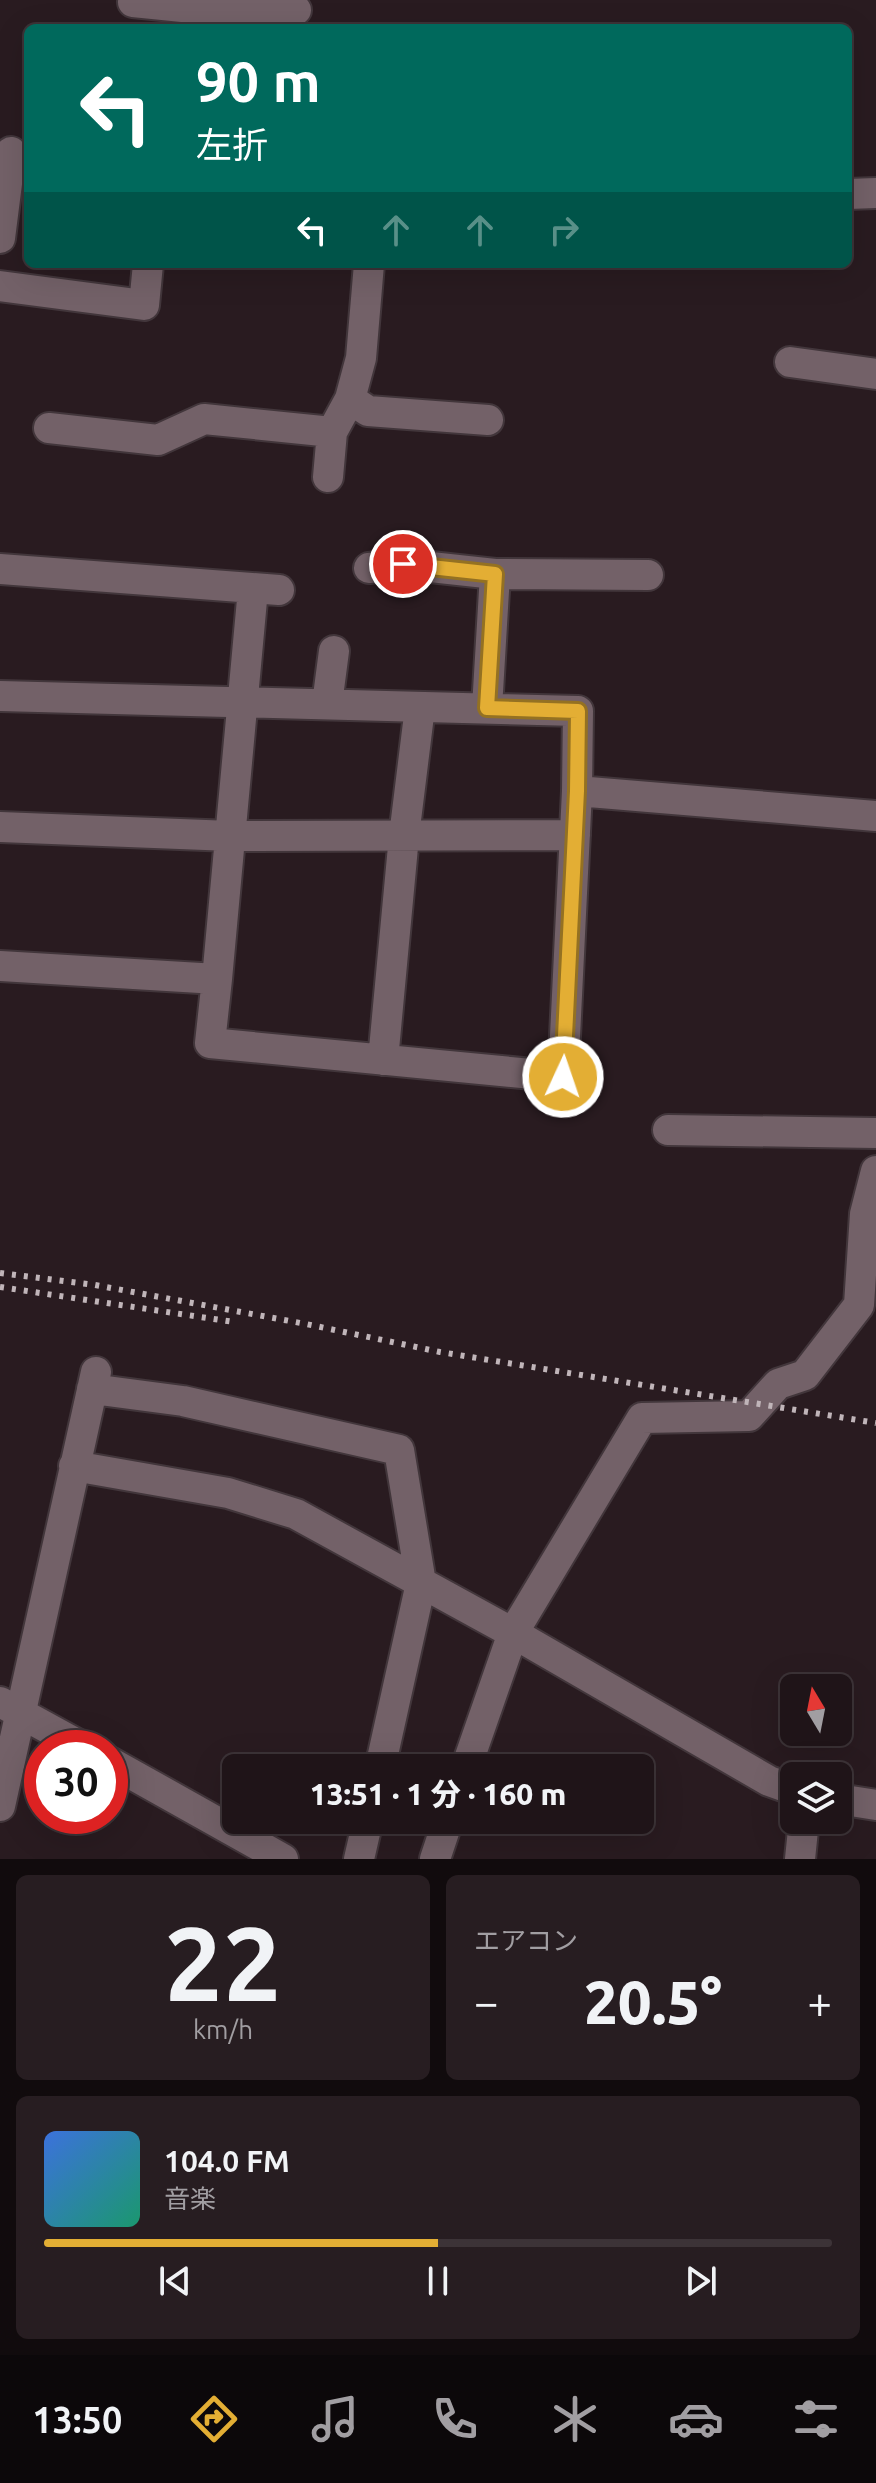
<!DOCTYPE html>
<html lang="ja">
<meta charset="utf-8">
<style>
:root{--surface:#1f1418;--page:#271d21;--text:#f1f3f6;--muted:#a19ea2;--line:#3c3337;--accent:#e3ae34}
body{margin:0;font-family:Ubuntu,"Noto Sans JP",sans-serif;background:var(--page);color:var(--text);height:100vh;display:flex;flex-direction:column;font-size:30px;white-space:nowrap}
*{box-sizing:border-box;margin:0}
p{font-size:26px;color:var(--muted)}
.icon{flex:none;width:44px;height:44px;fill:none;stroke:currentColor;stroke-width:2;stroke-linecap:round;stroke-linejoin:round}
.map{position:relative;height:1859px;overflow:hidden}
.sheet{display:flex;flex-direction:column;gap:16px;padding:16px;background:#110b0d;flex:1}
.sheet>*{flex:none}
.guide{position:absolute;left:24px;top:24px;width:828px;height:244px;border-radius:12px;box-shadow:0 8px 32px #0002,0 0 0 2px var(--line);background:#00695c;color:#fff;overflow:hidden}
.needle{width:52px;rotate:350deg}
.buttons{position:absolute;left:780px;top:1674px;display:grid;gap:16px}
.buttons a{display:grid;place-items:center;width:72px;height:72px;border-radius:12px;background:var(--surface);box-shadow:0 8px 32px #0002,0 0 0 2px var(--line);font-size:40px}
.speed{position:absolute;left:24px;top:1730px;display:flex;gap:16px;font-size:40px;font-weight:700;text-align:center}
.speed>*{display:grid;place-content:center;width:104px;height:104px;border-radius:50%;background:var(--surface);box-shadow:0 8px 32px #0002,0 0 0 2px var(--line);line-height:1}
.speed .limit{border:12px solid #d22;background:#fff;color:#111}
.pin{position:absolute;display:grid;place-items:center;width:68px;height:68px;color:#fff;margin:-34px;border:4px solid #fff;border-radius:50%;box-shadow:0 2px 8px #0007}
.me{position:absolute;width:88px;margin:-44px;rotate:3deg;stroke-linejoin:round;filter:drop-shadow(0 0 6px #0008)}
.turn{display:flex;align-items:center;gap:28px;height:168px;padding:0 40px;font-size:36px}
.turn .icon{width:104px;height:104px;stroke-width:2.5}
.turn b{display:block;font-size:56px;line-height:68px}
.lanes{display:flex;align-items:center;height:76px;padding:0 40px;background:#0003;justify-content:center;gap:40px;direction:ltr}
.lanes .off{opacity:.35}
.big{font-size:60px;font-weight:800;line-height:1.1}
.sheet .card{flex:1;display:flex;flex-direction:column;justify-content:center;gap:12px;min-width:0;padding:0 28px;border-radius:12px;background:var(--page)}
.sheet .dial{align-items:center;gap:0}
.dial b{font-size:104px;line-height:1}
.song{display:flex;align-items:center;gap:24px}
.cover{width:96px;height:96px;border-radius:12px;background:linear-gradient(135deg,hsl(220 70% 55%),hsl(160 70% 35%))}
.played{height:8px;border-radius:4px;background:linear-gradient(90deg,var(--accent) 50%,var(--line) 50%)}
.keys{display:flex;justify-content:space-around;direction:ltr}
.heat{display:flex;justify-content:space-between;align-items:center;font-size:44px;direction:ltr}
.sheet .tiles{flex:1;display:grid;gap:16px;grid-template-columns:1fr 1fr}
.card:last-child{grid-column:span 2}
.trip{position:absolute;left:222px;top:1754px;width:432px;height:80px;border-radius:12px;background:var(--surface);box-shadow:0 8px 32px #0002,0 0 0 2px var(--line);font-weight:800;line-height:80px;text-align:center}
.menu{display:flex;height:128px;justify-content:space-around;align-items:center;background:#0c080a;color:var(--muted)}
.menu .icon{width:56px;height:56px}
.menu .selected{color:var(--accent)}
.menu b{font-size:36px;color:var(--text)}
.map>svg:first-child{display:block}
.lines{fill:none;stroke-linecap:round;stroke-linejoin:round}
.street-casing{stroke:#42363b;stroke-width:34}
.street{stroke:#736168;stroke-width:30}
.rail{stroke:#c0b5b9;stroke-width:6;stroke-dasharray:4 8;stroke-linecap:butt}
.route-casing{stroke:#947122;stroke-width:20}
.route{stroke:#e3ae34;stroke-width:14}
</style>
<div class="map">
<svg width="876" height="1859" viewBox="0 0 876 1859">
<rect width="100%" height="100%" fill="#291b20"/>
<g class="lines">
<g class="street-casing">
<path id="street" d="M 133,2 L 252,14
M 252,7 L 296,10
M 848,194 L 876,193
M 0,238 L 11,152
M 0,286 L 144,305 L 148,264
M 790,362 L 876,374
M 350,399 L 368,411 L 488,420
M 49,428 L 158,440 L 204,419 L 332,432 L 350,399 L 361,358 L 369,264
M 328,477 L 332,432
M 369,568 L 403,564 L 495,574 L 648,575
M 0,569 L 279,590
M 0,696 L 578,711 L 577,791 L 563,1077 L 210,1043 L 217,979 L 0,966
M 327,704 L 334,651
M 487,708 L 495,574
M 577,791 L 876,816
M 0,827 L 231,836 L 575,835
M 217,979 L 253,589
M 383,1060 L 404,836 L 420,707
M 668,1130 L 876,1133
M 92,1389 L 183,1401 L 399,1450 L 421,1583 L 380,1768
M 74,1466 L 228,1493 L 296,1514 L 513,1633 L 769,1781 L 794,1790
M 0,1702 L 84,1748
M 110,1762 L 283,1859
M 466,1768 L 513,1633 L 642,1418 L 749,1416 L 778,1384 L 805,1375 L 859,1305 L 865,1214 L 876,1171
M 838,1799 L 876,1805
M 0,1806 L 96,1372
M 359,1859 L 368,1820
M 435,1859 L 448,1820
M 800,1859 L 804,1820"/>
</g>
<use href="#street" class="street"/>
<path class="rail" d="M 0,1273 L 95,1285 L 306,1324 L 440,1352 L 876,1423
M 0,1287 L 234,1322"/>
</g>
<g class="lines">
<g class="route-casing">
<path id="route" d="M 403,564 L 495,574 L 487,708 L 578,711 L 577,791 L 563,1077"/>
</g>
<use href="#route" class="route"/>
</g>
</svg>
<div class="buttons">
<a><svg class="needle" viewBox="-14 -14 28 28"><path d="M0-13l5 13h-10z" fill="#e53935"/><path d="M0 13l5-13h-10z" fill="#a19ea2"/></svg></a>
<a><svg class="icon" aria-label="layers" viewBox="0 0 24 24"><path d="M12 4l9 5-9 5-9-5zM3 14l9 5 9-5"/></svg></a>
</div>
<div class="speed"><div class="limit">30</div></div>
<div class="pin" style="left:403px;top:564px;background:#d93025"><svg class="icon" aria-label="arrive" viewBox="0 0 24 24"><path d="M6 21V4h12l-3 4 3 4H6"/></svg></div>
<svg class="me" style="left:563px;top:1077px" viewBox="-20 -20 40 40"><circle r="17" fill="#e3ae34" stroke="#fff" stroke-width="3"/><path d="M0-11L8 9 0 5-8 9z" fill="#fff"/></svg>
<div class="trip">13:51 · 1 分 · 160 m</div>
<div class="guide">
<div class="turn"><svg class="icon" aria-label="left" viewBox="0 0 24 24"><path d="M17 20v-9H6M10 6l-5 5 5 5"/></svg><div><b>90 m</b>左折</div></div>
<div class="lanes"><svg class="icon" aria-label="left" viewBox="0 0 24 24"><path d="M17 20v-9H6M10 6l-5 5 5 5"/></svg><svg class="icon off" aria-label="ahead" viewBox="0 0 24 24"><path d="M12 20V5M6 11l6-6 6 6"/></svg><svg class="icon off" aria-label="ahead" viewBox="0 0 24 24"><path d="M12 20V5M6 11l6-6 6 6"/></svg><svg class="icon off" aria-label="right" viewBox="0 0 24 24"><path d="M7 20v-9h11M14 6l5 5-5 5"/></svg></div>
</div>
</div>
<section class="sheet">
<div class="tiles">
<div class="card dial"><b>22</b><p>km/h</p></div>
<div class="card"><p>エアコン</p>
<div class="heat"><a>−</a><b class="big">20.5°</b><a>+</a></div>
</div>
<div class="card">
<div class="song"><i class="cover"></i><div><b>104.0 FM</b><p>音楽</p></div></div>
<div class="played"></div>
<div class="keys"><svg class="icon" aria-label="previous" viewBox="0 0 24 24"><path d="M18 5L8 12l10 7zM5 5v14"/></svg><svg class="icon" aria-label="pause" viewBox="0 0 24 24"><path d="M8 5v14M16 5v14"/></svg><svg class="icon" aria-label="next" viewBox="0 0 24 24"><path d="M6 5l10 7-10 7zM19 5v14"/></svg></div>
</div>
</div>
</section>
<nav class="menu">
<b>13:50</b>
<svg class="icon selected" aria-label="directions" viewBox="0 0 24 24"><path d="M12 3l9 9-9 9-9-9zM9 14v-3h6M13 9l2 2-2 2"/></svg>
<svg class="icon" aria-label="music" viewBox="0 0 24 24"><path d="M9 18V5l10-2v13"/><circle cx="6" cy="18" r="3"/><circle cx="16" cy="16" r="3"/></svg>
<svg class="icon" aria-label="phone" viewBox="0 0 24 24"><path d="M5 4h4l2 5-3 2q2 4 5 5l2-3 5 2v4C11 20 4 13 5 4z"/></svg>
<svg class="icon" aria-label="climate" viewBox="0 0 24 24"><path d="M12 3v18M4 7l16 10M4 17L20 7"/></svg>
<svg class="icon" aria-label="car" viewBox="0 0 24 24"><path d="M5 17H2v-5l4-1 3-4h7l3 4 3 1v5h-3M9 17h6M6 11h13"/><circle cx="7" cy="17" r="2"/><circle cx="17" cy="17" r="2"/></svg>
<svg class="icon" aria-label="filters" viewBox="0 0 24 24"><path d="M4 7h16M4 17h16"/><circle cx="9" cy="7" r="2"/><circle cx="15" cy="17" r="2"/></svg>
</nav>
